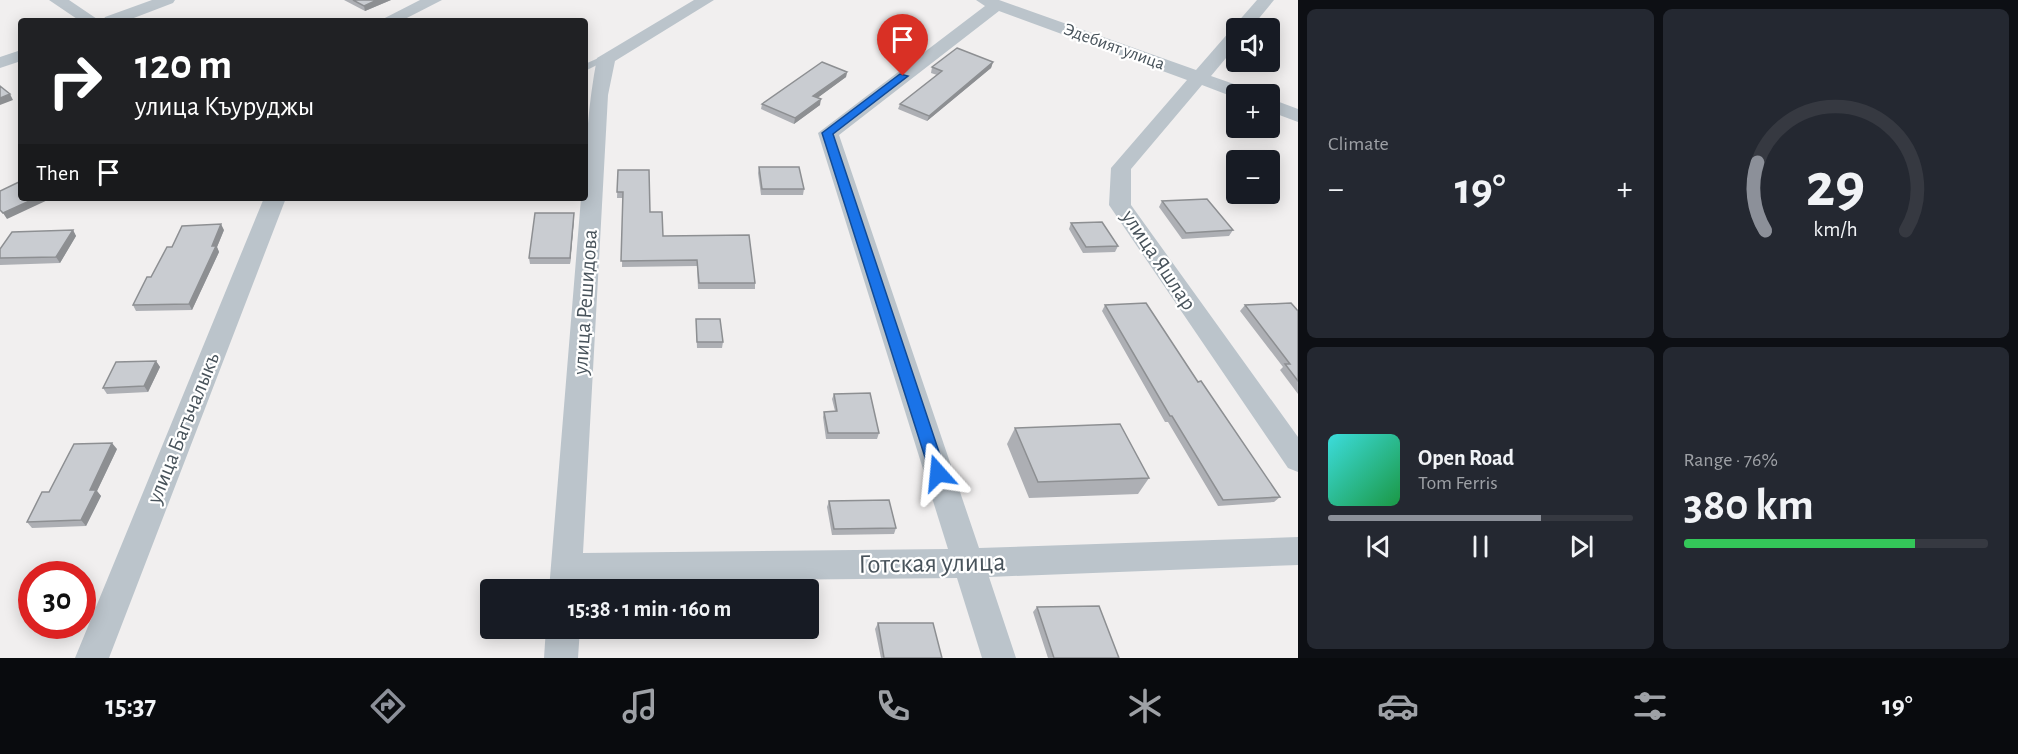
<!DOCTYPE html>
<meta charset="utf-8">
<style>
:root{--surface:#171b24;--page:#242831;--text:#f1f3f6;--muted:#9ea1a6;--line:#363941;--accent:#8c9099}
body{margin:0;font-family:"Alegreya Sans",sans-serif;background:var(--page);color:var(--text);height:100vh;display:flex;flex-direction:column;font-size:22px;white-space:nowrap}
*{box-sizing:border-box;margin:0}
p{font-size:20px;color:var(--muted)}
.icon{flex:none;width:33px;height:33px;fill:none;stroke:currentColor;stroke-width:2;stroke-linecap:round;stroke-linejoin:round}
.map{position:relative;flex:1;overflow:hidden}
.panel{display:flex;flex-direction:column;gap:9px;padding:9px;background:#0d0f14;width:720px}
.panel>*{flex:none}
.guide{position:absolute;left:18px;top:18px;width:570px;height:183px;border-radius:6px;box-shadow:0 3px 15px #0003;background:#202124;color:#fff;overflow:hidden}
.buttons{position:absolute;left:1226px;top:18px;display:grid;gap:12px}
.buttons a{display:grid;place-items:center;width:54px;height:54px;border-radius:6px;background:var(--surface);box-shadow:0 3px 15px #0003;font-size:30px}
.speed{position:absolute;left:18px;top:561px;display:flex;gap:12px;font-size:30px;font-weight:700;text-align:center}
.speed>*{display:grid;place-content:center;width:78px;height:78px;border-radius:50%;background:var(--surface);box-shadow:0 3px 15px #0003;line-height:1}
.speed .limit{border:9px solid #d22;background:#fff;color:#111}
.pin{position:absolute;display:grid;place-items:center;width:51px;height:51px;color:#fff;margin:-62px -26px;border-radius:50% 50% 50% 0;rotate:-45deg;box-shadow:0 0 6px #0007}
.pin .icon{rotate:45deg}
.me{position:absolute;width:66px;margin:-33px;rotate:342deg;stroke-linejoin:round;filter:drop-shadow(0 0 4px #0008)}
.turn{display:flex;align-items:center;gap:21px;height:126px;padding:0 18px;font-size:27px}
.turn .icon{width:78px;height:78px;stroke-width:2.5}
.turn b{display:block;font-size:42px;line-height:51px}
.then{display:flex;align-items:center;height:57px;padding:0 18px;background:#0003;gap:12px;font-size:22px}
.big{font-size:45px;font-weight:700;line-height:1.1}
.panel .tile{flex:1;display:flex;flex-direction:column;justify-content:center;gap:9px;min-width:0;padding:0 21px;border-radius:9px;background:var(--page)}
.panel .dial{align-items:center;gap:0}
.dial svg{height:156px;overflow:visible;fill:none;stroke:var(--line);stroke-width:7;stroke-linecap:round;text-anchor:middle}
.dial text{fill:var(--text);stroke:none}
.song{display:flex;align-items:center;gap:18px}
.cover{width:72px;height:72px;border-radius:9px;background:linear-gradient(135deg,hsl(180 70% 55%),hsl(140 70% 35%))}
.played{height:6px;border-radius:3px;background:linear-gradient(90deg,var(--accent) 70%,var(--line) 70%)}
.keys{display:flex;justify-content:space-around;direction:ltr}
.heat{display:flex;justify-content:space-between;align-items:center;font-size:33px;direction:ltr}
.charge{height:9px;border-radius:4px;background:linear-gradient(90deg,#34c759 76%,var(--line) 0)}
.panel .tiles{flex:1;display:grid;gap:9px;grid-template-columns:repeat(2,1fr)}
.trip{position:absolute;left:480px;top:579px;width:339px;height:60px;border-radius:6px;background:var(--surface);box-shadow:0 3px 15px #0003;font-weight:700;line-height:60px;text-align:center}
.tab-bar{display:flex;height:96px;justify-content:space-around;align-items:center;background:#090b0e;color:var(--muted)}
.tab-bar .icon{width:42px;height:42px}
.tab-bar .current{color:var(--accent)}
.tab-bar b{font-size:27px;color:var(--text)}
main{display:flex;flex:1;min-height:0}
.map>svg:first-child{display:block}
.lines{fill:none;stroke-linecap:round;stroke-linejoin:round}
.service{fill:#bbc4cb;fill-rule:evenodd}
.minor{fill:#bbc4cb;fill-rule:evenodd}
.wall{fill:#adafb4}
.shaded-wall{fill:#8d8f92}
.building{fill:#c9ccd1;stroke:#8d8f92;stroke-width:1.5}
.route{fill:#1a73e8;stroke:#114b97;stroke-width:1.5}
.labels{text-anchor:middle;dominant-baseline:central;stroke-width:4.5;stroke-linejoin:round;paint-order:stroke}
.far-street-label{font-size:18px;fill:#48535b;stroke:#fff}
.street-label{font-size:22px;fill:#48535b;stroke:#fff}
.near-street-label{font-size:27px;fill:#48535b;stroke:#fff}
</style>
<main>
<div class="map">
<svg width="1298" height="658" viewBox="0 0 1298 658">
<rect width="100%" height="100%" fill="#f1efef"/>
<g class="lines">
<path class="service" d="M 603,56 L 611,58 L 585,71 L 585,64 Z"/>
<path class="minor" d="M 49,0 L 69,0 L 100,21 L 80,21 Z
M 152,0 L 175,0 L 173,3 L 126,21 L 103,21 L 105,17 Z
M 420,0 L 442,0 L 401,21 L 379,21 Z
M 694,0 L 714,0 L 615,61 L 608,95 L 583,553 L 948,549 L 818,133 L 985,6 L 976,0 L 999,0 L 1196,70 L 1230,31 L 1235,30 L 1236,24 L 1257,0 L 1274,0 L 1251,28 L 1236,28 L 1236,46 L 1211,76 L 1251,90 L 1253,94 L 1236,94 L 1236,98 L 1202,85 L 1131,169 L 1131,205 L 1298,437 L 1298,472 L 1288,468 L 1109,205 L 1111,168 L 1187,80 L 999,11 L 839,135 L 979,548 L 1298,537 L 1298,565 L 989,577 L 1016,658 L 982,658 L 957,578 L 582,582 L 581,590 L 549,590 L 581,198 L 585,198 C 585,150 588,105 597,58 Z
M 21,50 L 21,61 L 0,68 L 0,57 Z
M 1269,98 L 1298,109 L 1298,122 L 1269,111 Z
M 264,198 L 286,198 L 109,658 L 75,658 Z
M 546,628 L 580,628 L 578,658 L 544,658 Z"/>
</g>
<path class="wall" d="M 344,0 L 391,0 L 365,11 Z
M 993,62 L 991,68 L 927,121 L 898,109 L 900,104 L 937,75 L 931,73 L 932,67 Z
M 847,72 L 846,77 L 817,98 L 820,105 L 794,124 L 761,109 L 762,104 Z
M 759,167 L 804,189 L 803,195 L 761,195 L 758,173 Z
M 618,170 L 650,212 L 663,236 L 755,283 L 755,289 L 698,289 L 697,266 L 622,267 L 623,198 L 617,198 Z
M 1162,201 L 1233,230 L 1229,236 L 1182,239 L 1159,207 Z
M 574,219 L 570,264 L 530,264 L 529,258 Z
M 1071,223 L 1118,246 L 1115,252 L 1083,253 L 1069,229 Z
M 73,230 L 76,236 L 60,263 L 0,265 L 0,258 Z
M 224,230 L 217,247 L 219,252 L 192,310 L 136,311 L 133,305 L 172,247 Z
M 1105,305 L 1198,382 L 1280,497 L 1274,502 L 1218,506 L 1168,422 L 1165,422 L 1102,311 Z
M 1245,305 L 1298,311 L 1298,394 L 1280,370 L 1283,367 L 1240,311 Z
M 696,319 L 723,342 L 722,348 L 697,348 Z
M 156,361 L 160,367 L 148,392 L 107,394 L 103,388 Z
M 834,394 L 879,433 L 877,439 L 826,439 L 823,417 L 824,412 L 835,411 L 832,399 Z
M 1015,428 L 1149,478 L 1138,494 L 1029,498 L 1007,444 Z
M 117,449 L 97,491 L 101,496 L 86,526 L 32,528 L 27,522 L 49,492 Z
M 829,501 L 896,528 L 894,534 L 832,535 L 827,507 Z
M 1037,607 L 1119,658 L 1048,658 L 1033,612 Z
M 878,623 L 942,658 L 881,658 L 875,629 Z"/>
<path class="shaded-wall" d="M 377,0 L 391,0 L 365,11 L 364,6 Z
M 993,62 L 991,68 L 927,121 L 929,116 Z
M 847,72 L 846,77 L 812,102 L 813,96 Z
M 10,94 L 13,100 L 0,105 L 0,98 Z
M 821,99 L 820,105 L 794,124 L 795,118 Z
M 36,198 L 52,198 L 7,219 L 3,213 Z
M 574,213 L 574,219 L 570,264 L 570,258 Z
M 221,224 L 224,230 L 217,247 L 219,252 L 192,310 L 189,304 L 212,246 Z
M 73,230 L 76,236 L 60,263 L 56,257 Z
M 156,361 L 160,367 L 148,392 L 144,386 Z
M 112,443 L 117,449 L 97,491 L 101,496 L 86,526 L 81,520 L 90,490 Z"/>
<path class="building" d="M 353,0 L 377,0 L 364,6 Z
M 957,48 L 993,62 L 929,116 L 900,104 L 942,71 L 932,67 Z
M 822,62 L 847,72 L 813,96 L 821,99 L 795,118 L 762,104 Z
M 0,86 L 10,94 L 0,98 Z
M 759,167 L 799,167 L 804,189 L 762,189 Z
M 618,170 L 649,170 L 650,212 L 662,212 L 663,236 L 749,235 L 755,283 L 699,283 L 697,260 L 621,261 L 623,192 L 617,192 Z
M 21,181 L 21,198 L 36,198 L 3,213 L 0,210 L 0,191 Z
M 1207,199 L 1233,230 L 1186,233 L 1162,201 Z
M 535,213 L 574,213 L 570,258 L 529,258 Z
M 1102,222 L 1118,246 L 1086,247 L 1071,223 Z
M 221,224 L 212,246 L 216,246 L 189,304 L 133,305 L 147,277 L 151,277 L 167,247 L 172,247 L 182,226 Z
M 73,230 L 56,257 L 0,258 L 0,249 L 12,232 Z
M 1146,303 L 1198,382 L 1201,381 L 1280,497 L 1223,500 L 1172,416 L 1170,416 L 1105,305 Z
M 1291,303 L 1298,311 L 1298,381 L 1285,364 L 1290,364 L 1245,305 Z
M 696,319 L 720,319 L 723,342 L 697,342 Z
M 156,361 L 144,386 L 103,388 L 116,362 Z
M 870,393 L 879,433 L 828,433 L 824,412 L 837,411 L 834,394 Z
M 1120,424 L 1149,478 L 1038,482 L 1015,428 Z
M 112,443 L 90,490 L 96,490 L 81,520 L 27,522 L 42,492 L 49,492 L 74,444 Z
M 889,500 L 896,528 L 834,529 L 829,501 Z
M 1099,606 L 1119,658 L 1054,658 L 1037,607 Z
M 878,623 L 933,623 L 942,658 L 884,658 Z"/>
<path class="route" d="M 900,74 L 908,76 L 833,134 L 946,473 L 938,479 L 930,473 L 822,133 Z"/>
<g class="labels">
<g class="far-street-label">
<text transform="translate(1114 47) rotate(20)">Эдебият улица</text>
</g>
<g class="street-label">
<text transform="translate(1159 260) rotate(56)">улица Яшлар</text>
<text transform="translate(585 302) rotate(-86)">улица Решидова</text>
<text transform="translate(183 428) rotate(-68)">улица Багъчалыкъ</text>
</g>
<g class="near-street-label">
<text transform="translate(932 563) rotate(-1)">Готская улица</text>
</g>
</g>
</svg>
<div class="buttons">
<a><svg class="icon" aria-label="sound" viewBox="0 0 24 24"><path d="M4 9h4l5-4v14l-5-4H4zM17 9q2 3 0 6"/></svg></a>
<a>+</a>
<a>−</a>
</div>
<div class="speed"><div class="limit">30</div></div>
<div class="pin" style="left:903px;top:76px;background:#d93025"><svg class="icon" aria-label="arrive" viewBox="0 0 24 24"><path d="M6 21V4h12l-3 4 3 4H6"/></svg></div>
<svg class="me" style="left:938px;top:473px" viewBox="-20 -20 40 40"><path d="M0-17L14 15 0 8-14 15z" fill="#1a73e8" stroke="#fff" stroke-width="4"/></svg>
<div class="trip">15:38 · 1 min · 160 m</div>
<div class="guide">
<div class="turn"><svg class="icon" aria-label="right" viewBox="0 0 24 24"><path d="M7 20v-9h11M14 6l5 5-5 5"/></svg><div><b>120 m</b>улица Къуруджы</div></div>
<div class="then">Then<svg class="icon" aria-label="arrive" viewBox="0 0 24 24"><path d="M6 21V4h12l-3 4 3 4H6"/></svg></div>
</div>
</div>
<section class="panel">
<div class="tiles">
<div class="tile"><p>Climate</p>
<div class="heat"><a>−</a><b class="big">19°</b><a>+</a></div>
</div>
<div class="tile dial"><svg viewBox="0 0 100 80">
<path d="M14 69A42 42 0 1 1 86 69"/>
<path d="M14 69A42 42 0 0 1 10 34" stroke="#8c9099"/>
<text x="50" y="56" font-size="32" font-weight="700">29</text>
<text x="50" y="72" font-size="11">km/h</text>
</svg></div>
<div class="tile">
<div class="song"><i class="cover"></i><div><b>Open Road</b><p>Tom Ferris</p></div></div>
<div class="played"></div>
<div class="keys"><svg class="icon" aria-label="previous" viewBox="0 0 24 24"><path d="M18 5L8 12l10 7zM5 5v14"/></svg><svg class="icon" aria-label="pause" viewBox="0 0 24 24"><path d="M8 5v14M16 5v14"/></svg><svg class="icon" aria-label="next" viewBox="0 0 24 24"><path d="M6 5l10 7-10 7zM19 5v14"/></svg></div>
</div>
<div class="tile"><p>Range · 76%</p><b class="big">380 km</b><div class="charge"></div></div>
</div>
</section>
</main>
<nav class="tab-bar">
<b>15:37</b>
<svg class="icon current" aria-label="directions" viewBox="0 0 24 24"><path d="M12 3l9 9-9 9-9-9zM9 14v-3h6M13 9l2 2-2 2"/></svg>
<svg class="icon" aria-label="music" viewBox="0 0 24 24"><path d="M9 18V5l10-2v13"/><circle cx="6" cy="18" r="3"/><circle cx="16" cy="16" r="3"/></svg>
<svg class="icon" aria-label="phone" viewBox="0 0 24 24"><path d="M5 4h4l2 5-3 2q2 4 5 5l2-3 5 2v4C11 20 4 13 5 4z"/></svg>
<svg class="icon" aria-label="climate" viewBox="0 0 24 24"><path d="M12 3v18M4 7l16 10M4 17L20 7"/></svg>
<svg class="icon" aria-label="car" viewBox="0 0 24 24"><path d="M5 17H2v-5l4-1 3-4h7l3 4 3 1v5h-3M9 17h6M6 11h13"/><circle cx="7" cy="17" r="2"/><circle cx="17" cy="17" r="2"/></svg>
<svg class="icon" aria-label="filters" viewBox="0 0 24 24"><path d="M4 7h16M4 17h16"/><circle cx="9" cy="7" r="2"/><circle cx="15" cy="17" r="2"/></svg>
<b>19°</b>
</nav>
